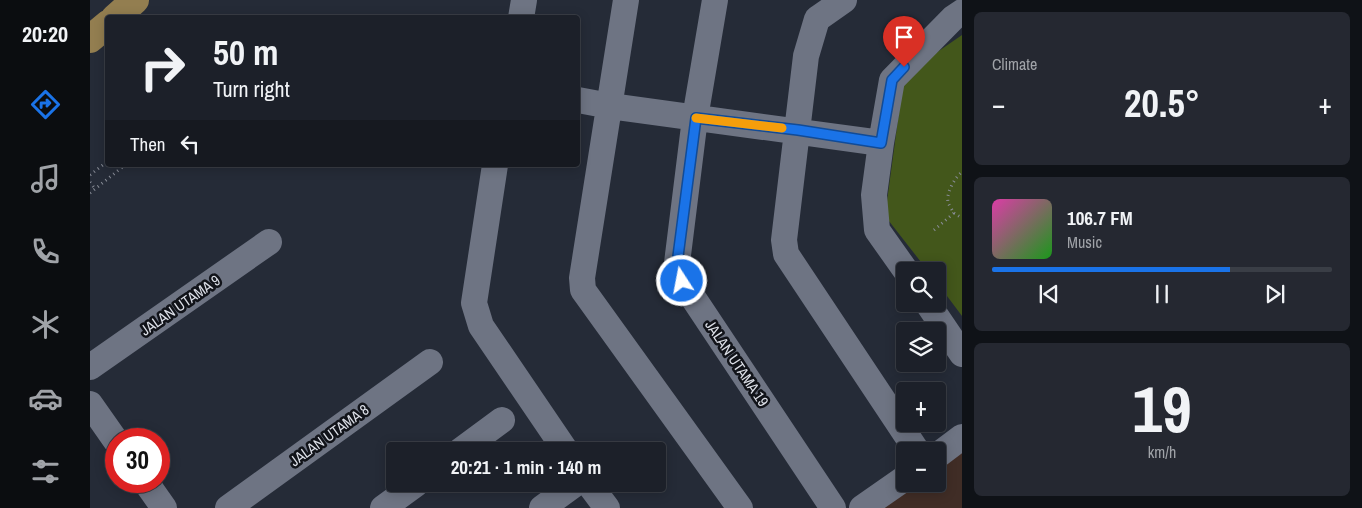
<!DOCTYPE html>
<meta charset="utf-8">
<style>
:root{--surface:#1c2029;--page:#252831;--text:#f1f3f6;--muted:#a0a3a8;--line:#3a3e46;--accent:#1a73e8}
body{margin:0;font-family:"Archivo Narrow",sans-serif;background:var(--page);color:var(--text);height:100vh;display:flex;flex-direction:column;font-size:19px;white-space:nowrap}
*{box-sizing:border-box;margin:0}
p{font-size:16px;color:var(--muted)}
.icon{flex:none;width:28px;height:28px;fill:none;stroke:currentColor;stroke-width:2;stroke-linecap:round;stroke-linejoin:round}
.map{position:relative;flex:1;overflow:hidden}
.sheet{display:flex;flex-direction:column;gap:12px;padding:12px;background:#0f1217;width:400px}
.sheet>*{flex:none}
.top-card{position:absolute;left:15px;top:15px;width:475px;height:152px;border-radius:5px;box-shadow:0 2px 12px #0003,0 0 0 1px var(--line);background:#1c2029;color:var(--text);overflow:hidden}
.tools{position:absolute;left:806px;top:262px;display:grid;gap:10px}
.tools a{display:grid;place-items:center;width:50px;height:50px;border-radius:5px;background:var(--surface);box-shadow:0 2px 12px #0003,0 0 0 1px var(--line);font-size:25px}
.speed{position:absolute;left:15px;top:428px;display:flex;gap:10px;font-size:25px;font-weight:700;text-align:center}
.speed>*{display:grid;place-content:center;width:65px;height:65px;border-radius:50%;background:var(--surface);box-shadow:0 2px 12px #0003,0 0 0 1px var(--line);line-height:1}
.speed .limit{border:8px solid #d22;background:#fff;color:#111}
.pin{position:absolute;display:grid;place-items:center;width:42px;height:42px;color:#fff;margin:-51px -21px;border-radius:50% 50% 50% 0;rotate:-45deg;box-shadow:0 0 5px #0007}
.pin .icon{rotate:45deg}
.me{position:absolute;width:55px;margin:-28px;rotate:349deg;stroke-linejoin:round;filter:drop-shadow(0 0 4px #0008)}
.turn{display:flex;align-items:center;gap:18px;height:105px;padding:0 25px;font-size:22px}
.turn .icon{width:65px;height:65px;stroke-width:2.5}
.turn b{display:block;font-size:35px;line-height:42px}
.then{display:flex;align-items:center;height:48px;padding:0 25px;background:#0003;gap:10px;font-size:19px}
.big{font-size:38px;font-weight:700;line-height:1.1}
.sheet .card{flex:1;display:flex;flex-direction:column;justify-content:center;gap:8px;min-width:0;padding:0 18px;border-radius:8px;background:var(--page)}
.sheet .dial{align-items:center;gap:0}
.dial b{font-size:65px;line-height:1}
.song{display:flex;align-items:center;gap:15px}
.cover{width:60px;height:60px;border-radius:8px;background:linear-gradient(135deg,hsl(320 70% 55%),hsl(120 70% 35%))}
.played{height:5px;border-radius:2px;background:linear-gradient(90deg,var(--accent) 70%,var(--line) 70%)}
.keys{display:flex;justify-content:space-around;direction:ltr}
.heat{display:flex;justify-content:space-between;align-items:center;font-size:28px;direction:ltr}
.trip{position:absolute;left:296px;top:442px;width:280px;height:50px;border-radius:5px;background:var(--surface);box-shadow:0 2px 12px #0003,0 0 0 1px var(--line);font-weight:700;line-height:50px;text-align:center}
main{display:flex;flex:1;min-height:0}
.menu{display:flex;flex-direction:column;width:90px;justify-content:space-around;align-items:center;background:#0b0d10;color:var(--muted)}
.menu .icon{width:35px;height:35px}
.menu .on{color:var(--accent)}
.menu b{font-size:22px;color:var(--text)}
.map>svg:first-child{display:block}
.education{fill:#402d26}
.green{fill:#43571b}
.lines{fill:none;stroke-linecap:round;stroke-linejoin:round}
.path{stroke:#898d97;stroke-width:3;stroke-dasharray:1 4;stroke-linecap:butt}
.minor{stroke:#6e7483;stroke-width:26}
.major{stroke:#937e50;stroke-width:28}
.route-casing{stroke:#114b97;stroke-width:12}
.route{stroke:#1a73e8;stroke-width:9}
.slow{stroke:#f59e0b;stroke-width:9}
.labels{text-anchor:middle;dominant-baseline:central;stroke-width:5;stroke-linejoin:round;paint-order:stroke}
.street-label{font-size:15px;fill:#dcdfe7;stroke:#111319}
</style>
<main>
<nav class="menu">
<b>20:20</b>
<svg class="icon on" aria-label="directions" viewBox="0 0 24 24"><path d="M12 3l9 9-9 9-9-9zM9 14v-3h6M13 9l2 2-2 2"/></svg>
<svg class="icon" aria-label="music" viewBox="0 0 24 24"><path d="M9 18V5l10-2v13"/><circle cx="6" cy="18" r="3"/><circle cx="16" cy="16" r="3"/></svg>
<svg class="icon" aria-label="phone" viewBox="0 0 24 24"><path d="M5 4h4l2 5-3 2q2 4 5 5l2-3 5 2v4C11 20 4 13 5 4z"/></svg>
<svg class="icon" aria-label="climate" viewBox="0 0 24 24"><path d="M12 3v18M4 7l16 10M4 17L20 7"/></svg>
<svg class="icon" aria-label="car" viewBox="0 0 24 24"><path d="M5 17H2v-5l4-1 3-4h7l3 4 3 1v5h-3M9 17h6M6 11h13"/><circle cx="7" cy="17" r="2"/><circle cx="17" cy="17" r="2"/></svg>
<svg class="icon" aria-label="filters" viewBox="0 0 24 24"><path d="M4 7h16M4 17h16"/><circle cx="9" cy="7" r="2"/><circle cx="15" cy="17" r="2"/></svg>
</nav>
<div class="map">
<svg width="872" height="508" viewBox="0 0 872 508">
<rect width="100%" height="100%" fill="#252b37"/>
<path class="education" d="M 872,452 L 872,508 L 790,508 L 825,484 L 848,484 L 848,468 Z"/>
<path class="green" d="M 872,35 L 872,316 L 848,284 L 848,271 L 838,271 L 795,216 L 814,75 Z"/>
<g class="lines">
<path class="path" d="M 0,175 L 18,161
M 0,182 L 5,189
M 0,193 L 35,165
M 864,213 L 872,218
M 844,230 L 864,213 C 862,210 859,205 858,202 C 856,193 865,177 872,172"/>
<path class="minor" d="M 536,0 L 492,278 L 493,290 L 650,508
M 625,0 L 605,118 L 587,263 L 592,281 L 743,508
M 754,0 L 727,19 L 716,56 L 694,240 L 696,254 L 827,451
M 431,18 L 434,0
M 488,100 L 520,106 L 791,143
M 405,165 L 384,303 L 391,326 L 476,451
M 816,271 L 787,230 L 784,195 L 791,143 L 802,80 L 863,18 L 872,12
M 838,304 L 872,354
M 0,367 L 179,242
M 0,404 L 26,441
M 370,451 L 412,420
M 848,455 L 872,437
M 55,481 L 74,508
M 499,484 L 517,508
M 138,508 L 340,362
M 293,508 L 326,484
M 452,508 L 485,484
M 772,508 L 815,478"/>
<path class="major" d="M 25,18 L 45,0
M 0,39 L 18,24"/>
</g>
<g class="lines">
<g class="route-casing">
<path id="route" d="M 592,281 L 587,264 L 606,118 L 708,130 L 791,143 L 802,80 L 814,67"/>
</g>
<use href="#route" class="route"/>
<path class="slow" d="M 606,118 L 692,128"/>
</g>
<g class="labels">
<g class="street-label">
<text transform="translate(90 305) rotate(-35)">JALAN UTAMA 9</text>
<text transform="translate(647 363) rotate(56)">JALAN UTAMA 19</text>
<text transform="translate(239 435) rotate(-36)">JALAN UTAMA 8</text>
</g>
</g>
</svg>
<div class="tools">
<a><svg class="icon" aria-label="search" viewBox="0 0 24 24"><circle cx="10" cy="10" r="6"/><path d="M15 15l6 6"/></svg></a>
<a><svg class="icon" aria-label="layers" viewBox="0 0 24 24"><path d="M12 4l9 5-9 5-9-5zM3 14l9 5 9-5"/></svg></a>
<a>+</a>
<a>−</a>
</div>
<div class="speed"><div class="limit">30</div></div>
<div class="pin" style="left:814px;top:67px;background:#d93025"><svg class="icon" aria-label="arrive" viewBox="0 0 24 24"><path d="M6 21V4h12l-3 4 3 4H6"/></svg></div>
<svg class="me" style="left:592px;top:281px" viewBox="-20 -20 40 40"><circle r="17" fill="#1a73e8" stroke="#fff" stroke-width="3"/><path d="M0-11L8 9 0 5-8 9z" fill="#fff"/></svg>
<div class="trip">20:21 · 1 min · 140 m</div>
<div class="top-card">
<div class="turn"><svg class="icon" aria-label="right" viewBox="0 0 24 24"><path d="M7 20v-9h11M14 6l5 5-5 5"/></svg><div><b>50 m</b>Turn right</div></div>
<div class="then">Then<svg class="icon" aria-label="left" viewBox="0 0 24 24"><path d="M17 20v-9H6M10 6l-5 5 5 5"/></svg></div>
</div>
</div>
<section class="sheet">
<div class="card"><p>Climate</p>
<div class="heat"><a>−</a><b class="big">20.5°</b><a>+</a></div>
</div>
<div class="card">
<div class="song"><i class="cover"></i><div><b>106.7 FM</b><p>Music</p></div></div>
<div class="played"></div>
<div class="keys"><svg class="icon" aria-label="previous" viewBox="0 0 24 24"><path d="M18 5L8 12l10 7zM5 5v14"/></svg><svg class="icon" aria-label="pause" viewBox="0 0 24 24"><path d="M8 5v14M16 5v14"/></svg><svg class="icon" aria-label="next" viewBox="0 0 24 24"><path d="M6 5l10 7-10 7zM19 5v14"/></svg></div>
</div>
<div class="card dial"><b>19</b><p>km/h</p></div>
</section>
</main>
